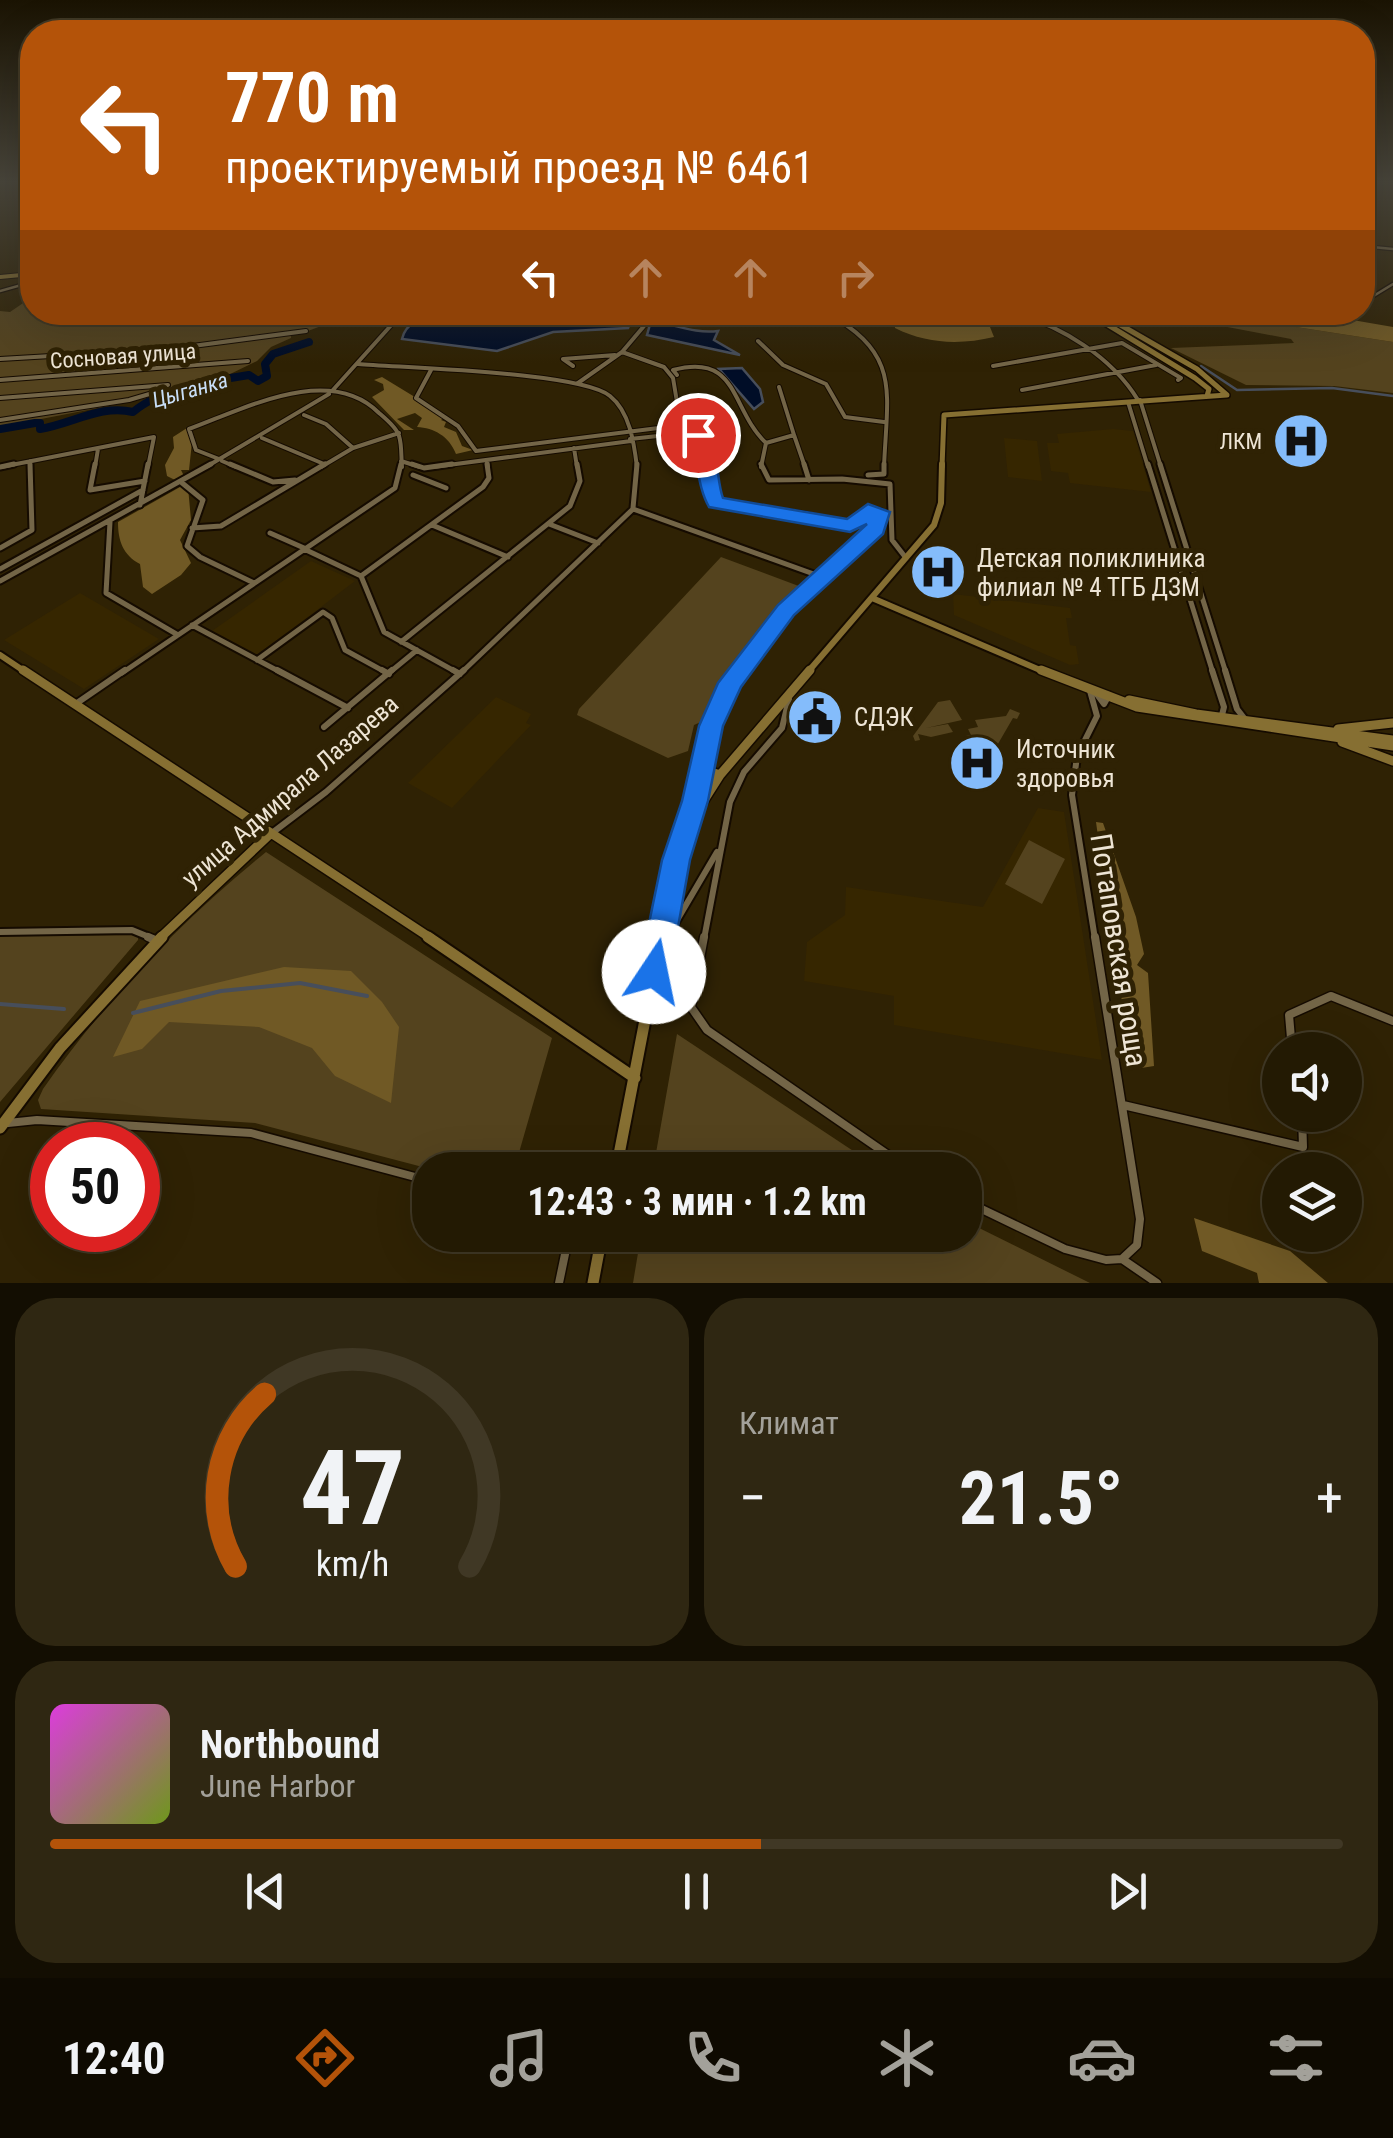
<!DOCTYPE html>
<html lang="ru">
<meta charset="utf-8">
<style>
:root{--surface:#231a03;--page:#2f2712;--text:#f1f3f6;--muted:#a3a19a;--line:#403825;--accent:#b45309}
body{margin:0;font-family:"Roboto Condensed",sans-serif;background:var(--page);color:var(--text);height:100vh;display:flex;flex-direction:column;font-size:38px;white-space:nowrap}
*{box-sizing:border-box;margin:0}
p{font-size:32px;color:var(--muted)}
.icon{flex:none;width:55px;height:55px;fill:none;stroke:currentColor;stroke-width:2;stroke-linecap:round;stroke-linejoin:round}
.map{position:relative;height:1283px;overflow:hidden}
.details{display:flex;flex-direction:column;gap:15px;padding:15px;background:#130e02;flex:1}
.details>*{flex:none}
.hud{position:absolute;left:20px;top:20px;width:1355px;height:305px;border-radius:40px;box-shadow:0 10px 40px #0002,0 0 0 2px var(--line);background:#b45309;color:#fff;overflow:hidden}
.fabs{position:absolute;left:1262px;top:1032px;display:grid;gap:20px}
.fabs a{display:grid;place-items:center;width:100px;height:100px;border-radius:50%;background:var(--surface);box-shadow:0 10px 40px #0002,0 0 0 2px var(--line);font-size:50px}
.speed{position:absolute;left:30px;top:1122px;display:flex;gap:20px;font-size:50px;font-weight:700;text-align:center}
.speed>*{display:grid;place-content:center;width:130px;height:130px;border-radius:50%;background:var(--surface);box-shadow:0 10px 40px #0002,0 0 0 2px var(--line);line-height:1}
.speed .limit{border:15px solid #d22;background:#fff;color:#111}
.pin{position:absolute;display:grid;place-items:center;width:85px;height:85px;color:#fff;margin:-42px;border:5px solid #fff;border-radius:50%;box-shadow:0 2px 10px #0007}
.me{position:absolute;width:110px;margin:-55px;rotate:11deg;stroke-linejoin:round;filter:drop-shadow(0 0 8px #0008)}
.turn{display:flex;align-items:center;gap:35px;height:210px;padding:0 40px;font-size:45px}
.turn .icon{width:130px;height:130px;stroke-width:2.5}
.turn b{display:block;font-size:70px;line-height:85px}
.lanes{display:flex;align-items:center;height:95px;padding:0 40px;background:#0003;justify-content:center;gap:50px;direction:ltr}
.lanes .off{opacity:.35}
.big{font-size:75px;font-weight:700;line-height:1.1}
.details .card{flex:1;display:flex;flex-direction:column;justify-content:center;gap:15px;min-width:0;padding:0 35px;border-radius:40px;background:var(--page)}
.details .dial{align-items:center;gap:0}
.dial svg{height:260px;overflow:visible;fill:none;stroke:var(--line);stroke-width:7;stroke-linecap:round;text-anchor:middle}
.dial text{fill:var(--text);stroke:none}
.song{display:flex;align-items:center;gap:30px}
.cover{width:120px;height:120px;border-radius:15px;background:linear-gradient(135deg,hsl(300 70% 55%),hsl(80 70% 35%))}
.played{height:10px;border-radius:5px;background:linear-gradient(90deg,var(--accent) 55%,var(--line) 55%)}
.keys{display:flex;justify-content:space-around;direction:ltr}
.heat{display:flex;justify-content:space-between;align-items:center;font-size:55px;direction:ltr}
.details .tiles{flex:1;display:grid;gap:15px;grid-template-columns:1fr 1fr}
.card:last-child{grid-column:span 2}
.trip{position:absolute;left:412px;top:1152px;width:570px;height:100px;border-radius:40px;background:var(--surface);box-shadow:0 10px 40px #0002,0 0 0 2px var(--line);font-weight:700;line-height:100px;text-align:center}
.tabs{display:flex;height:160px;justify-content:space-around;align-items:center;background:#0e0a01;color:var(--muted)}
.tabs .icon{width:70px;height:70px}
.tabs .selected{color:var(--accent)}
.tabs b{font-size:45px;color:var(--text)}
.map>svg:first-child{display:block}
.built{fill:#362600}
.green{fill:#54431e}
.forest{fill:#705925}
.water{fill:#000d27;stroke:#474e5b;stroke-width:2.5}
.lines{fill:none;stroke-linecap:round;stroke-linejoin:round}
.stream-far1{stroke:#474e5b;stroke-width:2.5}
.stream{stroke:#474e5b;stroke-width:4}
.river{stroke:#000d27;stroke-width:8}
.street-far4-casing{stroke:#150b00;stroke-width:5}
.street-far3-casing{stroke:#150b00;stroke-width:6}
.street-far2-casing{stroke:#150b00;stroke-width:9}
.street-far1-casing{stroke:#150b00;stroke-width:10}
.street-casing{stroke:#150b00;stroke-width:11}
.secondary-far4-casing{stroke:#150b00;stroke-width:6}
.secondary-far3-casing{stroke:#150b00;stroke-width:8}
.secondary-far2-casing{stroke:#150b00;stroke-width:10}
.secondary-far1-casing{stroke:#150b00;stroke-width:12}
.secondary-casing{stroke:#150b00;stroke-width:15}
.street-far4{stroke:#736547;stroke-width:2.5}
.street-far3{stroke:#736547;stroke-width:4}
.street-far2{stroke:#736547;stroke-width:5}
.street-far1{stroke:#736547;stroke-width:6}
.street{stroke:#736547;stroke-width:8}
.secondary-far4{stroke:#866f32;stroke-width:4}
.secondary-far3{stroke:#866f32;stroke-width:5}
.secondary-far2{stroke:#866f32;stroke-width:6}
.secondary-far1{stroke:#866f32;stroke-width:9}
.secondary{stroke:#866f32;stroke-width:11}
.route{fill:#1a73e8;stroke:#114b97;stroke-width:2.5}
.labels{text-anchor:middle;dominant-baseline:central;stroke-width:10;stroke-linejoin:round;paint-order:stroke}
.far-street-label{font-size:22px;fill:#eee5d5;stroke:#2f2204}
.far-water-label{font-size:22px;font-style:italic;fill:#c8def7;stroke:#2f2204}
.far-poi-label{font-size:22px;fill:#eee5d5;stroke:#2f2204;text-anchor:end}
.poi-label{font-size:25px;fill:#eee5d5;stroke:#2f2204;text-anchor:start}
.street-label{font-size:25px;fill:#eee5d5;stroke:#2f2204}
.near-street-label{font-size:30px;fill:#eee5d5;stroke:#2f2204}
</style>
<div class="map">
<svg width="1393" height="1283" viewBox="0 0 1393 1283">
<rect width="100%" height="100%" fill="#2f2204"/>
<path class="built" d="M 1113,429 L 1133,431 L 1151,492 L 1070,483 L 1068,473 L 1051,471 L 1047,443 L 1059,443 L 1057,434 Z
M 1004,438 L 1037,441 L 1042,481 L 1008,477 Z
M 311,561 L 355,581 L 258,655 L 212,631 Z
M 80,593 L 159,639 L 84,689 L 4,640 Z
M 953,594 L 1070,608 L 1072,618 L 1066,618 L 1070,645 L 1076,646 L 1079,664 L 1070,665 L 954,615 Z
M 496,697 L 531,714 L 526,723 L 531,725 L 452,808 L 408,783 Z
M 1038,808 L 1064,812 L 1102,1060 L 894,1025 L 894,996 L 804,981 L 807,942 L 845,915 L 846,887 L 983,907 Z"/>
<path class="green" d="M 32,297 L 32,312 L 342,312 L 342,318 L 308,331 L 291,333 L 291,338 L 271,347 L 257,361 L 224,377 L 139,400 L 0,427 L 0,361 L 235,340 L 0,358 L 0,311 L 10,312 Z
M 1225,316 L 1393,342 L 1393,393 L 1334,386 L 1246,385 L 1171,348 L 1294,343 L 1291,339 L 1217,325 L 1217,318 Z
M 721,557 L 804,588 L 745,655 L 710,718 L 694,725 L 688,751 L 668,758 L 577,715 L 579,709 Z
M 950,700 L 962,720 L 926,728 L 948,724 L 953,732 L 931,737 L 918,734 L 920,740 L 915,741 L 913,736 L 938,702 Z
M 1010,709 L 1020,713 L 1017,719 L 1013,718 L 995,749 L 966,736 L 971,735 L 968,729 L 978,727 L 975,720 L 1006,716 Z
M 1029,840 L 1065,859 L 1042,904 L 1005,884 Z
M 266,852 L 552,1038 L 514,1170 L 434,1170 L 255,1123 L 41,1109 L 38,1100 L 43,1089 C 105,1000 182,920 266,852 Z
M 138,935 L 138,940 L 0,1102 L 0,936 Z
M 677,1034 L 882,1170 L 653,1170 Z
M 965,1221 L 1090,1283 L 633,1283 L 641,1235 L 965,1235 Z"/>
<path class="forest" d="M 893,313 L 990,327 L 994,337 C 960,345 927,344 895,328 Z
M 1206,313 L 1312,313 L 1393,327 L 1393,342 Z
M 382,377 L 446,416 L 441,420 L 446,422 L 444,427 L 456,432 L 462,446 L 473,450 L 456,454 C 449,436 434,428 417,427 L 422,418 L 415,413 L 397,419 L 414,430 L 404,430 L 372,397 L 384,390 L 383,384 L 374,380 Z
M 187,428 L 192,442 L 189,470 L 181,470 L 185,478 L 177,481 L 167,476 L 165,465 L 174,448 L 173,437 Z
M 180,487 L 188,487 L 191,520 L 180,540 L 191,563 L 181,575 L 152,594 L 143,587 L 140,564 C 123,555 118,541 118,522 Z
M 1096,822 L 1103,823 L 1136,917 L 1144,954 L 1137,965 L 1148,973 L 1154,1066 L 1135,1069 L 1117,975 Z
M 284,967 L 351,971 L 382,1002 L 399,1027 L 391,1103 L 335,1076 L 312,1048 L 259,1027 L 169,1022 L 142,1049 L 113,1057 L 140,1001 Z
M 1194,1218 L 1290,1251 L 1328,1283 L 1259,1283 L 1257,1273 L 1202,1251 Z"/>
<path class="water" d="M 532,313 C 552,315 622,315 631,321 L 628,328 L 553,332 L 497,351 L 402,339 C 410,300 501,312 532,313 Z
M 651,321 C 675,324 693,334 718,331 L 714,340 L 740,355 L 647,335 Z
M 742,368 L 760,389 L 763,402 L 754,409 L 719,369 Z"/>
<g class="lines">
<path class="stream-far1" d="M 1201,366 L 1237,390 L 1332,388 L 1393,396"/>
<path class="stream" d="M 0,1004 L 64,1009
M 133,1013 L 221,991 L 300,983 L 367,996"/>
<path class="river" d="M 0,429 L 35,423 L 40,423 L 40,429 C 72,424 101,404 133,412 C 163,387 211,381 249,375 L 258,381 L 267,376 L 265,364 L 273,354 L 309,342"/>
<g class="street-far4-casing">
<path id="street-far4" d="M 1362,246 L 1393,249
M 0,291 L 32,282
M 1362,303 L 1393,284"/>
</g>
<g class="street-far3-casing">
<path id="street-far3" d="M 825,312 C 902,354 887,391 884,467
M 1013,312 C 1062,327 1111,356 1138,400
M 758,341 L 783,365 L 826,384 L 845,417 L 884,422
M 622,352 L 664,367 L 673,378 L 678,408 L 697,435 L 709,467
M 0,359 L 170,349 L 306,331
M 358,364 C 405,368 581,372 610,396 C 630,412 634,443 637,467
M 573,366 L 563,359 L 615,355
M 993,366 L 1122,343 L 1181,378 L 1178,380
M 431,370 L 416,398 L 458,426 L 476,451 L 690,424
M 677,375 L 673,370 C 739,352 730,409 766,443
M 0,380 L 248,361
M 578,383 L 622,352 L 650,319 L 671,312
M 1022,390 L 1156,365
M 332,391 L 403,312
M 0,398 L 168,385
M 1140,400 L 1161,467
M 1128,402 L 1148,467
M 304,415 L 326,424 L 353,448
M 0,420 L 129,400 L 163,390
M 794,435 L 805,467
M 262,438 L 324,464
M 630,439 L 695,432
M 574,448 L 577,467
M 219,459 L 196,450 L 189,429 C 244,409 329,363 379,413 C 386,419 397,428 399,436 C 402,445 401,457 402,467
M 487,460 L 488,467
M 30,461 L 30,467
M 222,461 L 236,467
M 401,461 L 420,467
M 1,467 L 154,437 L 148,467
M 95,467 L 98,449
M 206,467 L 329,394
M 321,467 L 353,448 L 399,433
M 433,467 L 631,441
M 761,467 L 766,443 L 794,435 L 779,387"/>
</g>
<g class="street-far2-casing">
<path id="street-far2" d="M 95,464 L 90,490 L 145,481
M 230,464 L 273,482 L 295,480
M 412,464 L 424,468 L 452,464
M 709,464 L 711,492 L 716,503 L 805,515 L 850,526 L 866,517 L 868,509 L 881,512 L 875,530 L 783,617 L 737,673
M 761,464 L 769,480 L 842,479 L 890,484 L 892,540 L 906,558
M 804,464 L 809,480
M 1148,464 L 1213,673
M 1160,464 L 1226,673
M 0,467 L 14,464
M 413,475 L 446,488
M 868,475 L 884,474 L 884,464
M 181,482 L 203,500 L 187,546 L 200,557 L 254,583
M 140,505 L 148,464
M 633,508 L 637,464
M 110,522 L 106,593 L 178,635
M 549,524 L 598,543
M 432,525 L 508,557
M 192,528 L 221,526 L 325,464
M 270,533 L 304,548
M 0,548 L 32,530 L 30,464
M 304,549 L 361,576 L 384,632 L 458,673
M 0,569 L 143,490
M 361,576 L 483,487 L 489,478 L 487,464
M 0,581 L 211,464
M 192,625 L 282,673
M 401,642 L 570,506 L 580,481 L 577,464
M 257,660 L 323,612 L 332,618 L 345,650 L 387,673
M 122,673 L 395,488 L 401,464
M 389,673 L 417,650
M 461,673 L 633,509 L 822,577"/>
</g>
<g class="street-far1-casing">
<path id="street-far1" d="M 277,670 L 348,708
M 382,670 L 389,674
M 453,670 L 460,674
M 1212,670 L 1224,707 L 1222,715
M 1225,670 L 1237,709 L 1244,718
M 1090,691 L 1097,716 L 1077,756 L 1072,795 L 1095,939
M 1096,693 L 1104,704 L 1109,695
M 77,703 L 125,670
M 324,727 L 392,670
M 691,815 L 712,724 L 739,670
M 272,833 L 326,792 L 464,670
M 0,932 L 132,930 L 154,939
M 666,939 L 717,852
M 704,939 L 730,802 L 744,772 L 782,728 L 789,699"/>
</g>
<g class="street-casing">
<path id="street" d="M 148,937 L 155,940
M 704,937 L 691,1007 L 707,1030 L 910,1170
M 1095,937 L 1140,1219 L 1137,1245 L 1122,1259
M 665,941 L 667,937
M 1292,1050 L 1289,1015 L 1331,996 L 1393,1021
M 1123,1105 L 1303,1147 L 1302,1115
M 8,1123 L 37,1120 L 251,1133 L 430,1181
M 965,1201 L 1065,1249 L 1106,1260 L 1122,1259 L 1157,1283
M 559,1283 L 569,1235"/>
</g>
<g class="secondary-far4-casing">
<path id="secondary-far4" d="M 0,277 L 32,274"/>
</g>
<g class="secondary-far3-casing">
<path id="secondary-far3" d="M 1087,312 L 1195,378 L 1209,389 L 1207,396
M 942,467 L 944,415 L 1227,395 L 1197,369 L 1098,312"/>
</g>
<g class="secondary-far2-casing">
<path id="secondary-far2" d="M 872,598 L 1047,673
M 0,655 L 27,673
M 807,673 L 934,525 L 941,503 L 942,464"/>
</g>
<g class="secondary-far1-casing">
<path id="secondary-far1" d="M 23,670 L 432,939
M 1041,670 L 1137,707 L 1393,746
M 1129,700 L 1196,714 L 1393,740
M 1338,729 L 1393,723
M 1342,742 L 1393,761
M 705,763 L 708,771 L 720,775
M 159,939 L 269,835
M 661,939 L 685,830 L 720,775 L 810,670"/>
</g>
<g class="secondary-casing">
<path id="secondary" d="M 428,937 L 635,1078
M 0,1128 L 60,1048 L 162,937
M 616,1170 L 661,937
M 593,1283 L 602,1235"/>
</g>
<use href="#street-far4" class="street-far4"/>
<use href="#street-far3" class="street-far3"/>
<use href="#street-far2" class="street-far2"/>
<use href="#street-far1" class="street-far1"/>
<use href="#street" class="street"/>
<use href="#secondary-far4" class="secondary-far4"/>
<use href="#secondary-far3" class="secondary-far3"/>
<use href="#secondary-far2" class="secondary-far2"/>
<use href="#secondary-far1" class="secondary-far1"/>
<use href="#secondary" class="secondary"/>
</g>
<linearGradient id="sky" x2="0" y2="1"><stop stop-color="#1a1302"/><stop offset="0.5" stop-color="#47443a"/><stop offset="1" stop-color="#47443a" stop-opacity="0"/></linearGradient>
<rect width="1393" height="363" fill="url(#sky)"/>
<path class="route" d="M 698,430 C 721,441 715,478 723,498 L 847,519 L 868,504 L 890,512 L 883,534 L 794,615 L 741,687 L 723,726 L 708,801 L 690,860 L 670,972 L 665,983 L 654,987 L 643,983 L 639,972 L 662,860 L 682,801 L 699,726 L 718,683 L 778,605 L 867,524 L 850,532 L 709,507 C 697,486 698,459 689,435 Z"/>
<defs>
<g id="hospital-disc" transform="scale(2.875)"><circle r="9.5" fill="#84bcfb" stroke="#2f2204"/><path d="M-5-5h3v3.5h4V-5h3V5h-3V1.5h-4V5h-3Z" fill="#111"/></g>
<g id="civic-disc" transform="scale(2.875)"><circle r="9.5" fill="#84bcfb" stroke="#2f2204"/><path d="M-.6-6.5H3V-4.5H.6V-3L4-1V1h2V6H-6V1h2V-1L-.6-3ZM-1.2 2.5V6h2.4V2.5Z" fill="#111"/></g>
</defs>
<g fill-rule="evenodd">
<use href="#hospital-disc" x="1301" y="441"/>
<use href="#hospital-disc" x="938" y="572"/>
<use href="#civic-disc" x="815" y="717"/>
<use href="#hospital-disc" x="977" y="763"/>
</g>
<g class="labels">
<g class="far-street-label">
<text transform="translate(123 356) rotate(-4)">Сосновая улица</text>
</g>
<g class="far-water-label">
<text transform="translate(190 390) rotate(-16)">Цыганка</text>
</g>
<g class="far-poi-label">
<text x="1262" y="441">ЛКМ</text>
</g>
<g class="poi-label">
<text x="977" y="558">Детская поликлиника<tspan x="977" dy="29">филиал № 4 ТГБ ДЗМ</tspan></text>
<text x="854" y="717">СДЭК</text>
<text x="1016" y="749">Источник<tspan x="1016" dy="29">здоровья</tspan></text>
</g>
<g class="street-label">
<text transform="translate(290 791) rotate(-41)">улица Адмирала Лазарева</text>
</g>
<g class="near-street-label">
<text transform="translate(1119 950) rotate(81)">Потаповская роща</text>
</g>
</g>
</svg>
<div class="fabs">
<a><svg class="icon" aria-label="sound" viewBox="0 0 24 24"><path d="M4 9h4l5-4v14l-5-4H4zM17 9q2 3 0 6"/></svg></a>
<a><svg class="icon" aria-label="layers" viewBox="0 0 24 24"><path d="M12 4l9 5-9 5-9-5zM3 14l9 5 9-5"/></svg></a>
</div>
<div class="speed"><div class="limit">50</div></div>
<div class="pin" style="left:698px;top:435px;background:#d93025"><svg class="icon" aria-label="arrive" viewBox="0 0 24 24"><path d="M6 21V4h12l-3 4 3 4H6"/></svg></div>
<svg class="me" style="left:654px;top:972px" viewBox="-20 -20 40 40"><circle r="19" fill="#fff"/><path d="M0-13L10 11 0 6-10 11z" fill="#1a73e8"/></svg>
<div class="trip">12:43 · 3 мин · 1.2 km</div>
<div class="hud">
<div class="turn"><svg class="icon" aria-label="left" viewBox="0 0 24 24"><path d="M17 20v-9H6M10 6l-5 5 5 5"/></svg><div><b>770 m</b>проектируемый проезд № 6461</div></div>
<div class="lanes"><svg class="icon" aria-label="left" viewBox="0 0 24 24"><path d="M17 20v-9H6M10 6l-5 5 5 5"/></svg><svg class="icon off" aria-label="ahead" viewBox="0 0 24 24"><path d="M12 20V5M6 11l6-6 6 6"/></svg><svg class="icon off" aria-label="ahead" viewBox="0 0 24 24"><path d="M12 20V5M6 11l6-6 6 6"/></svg><svg class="icon off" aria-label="right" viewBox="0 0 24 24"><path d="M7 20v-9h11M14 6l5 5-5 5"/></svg></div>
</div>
</div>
<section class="details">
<div class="tiles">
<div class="card dial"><svg viewBox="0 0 100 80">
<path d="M14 69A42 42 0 1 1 86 69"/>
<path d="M14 69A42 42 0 0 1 23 16" stroke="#b45309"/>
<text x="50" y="56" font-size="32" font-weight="700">47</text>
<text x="50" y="72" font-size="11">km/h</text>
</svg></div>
<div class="card"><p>Климат</p>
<div class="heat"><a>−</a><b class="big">21.5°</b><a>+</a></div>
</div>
<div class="card">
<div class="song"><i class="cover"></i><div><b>Northbound</b><p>June Harbor</p></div></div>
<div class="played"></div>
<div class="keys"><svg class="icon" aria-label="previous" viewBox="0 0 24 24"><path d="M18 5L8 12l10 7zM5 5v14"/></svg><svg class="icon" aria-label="pause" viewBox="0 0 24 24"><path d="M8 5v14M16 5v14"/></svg><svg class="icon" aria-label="next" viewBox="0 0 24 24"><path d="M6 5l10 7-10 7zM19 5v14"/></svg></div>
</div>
</div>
</section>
<nav class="tabs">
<b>12:40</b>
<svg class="icon selected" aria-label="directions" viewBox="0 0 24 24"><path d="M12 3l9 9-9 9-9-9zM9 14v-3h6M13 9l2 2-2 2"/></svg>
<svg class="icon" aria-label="music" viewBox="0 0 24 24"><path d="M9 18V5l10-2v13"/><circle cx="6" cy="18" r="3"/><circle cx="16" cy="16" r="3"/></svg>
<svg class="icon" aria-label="phone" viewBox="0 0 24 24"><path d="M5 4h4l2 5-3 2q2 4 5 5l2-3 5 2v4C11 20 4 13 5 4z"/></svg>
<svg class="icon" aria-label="climate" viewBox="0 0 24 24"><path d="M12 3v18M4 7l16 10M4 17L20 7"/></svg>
<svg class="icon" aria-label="car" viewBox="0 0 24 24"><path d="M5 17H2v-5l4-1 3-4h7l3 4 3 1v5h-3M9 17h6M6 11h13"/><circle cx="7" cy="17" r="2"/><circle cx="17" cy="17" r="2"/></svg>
<svg class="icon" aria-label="filters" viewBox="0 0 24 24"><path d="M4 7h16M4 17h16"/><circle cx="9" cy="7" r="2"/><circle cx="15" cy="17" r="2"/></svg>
</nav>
